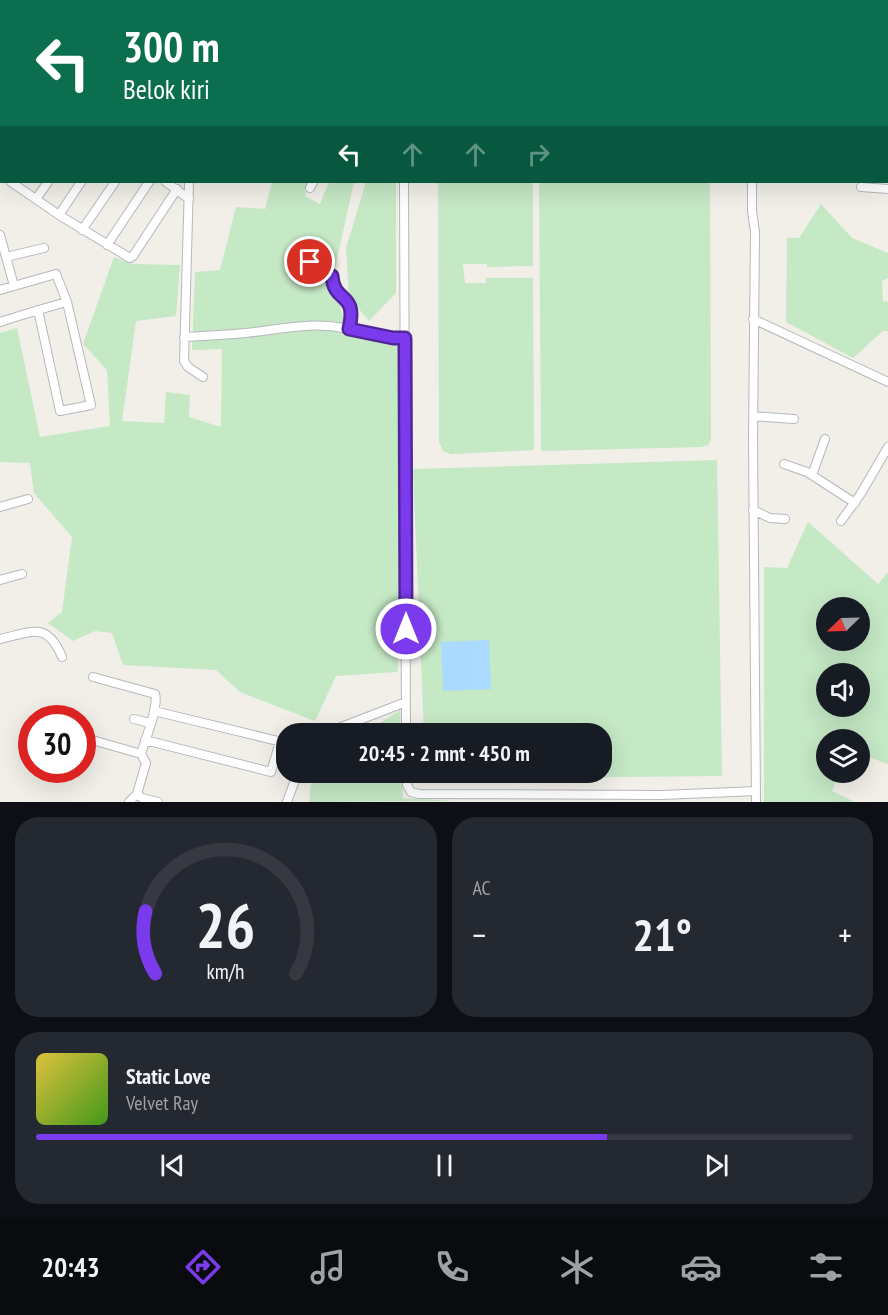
<!DOCTYPE html>
<html lang="id">
<meta charset="utf-8">
<style>
:root{--surface:#171b24;--page:#242831;--text:#f1f3f6;--muted:#9ea1a6;--line:#363941;--accent:#7c3aed}
body{margin:0;font-family:"PT Sans Narrow",sans-serif;background:var(--page);color:var(--text);height:100vh;display:flex;flex-direction:column;font-size:22px;white-space:nowrap}
*{box-sizing:border-box;margin:0}
p{font-size:20px;color:var(--muted)}
.icon{flex:none;width:33px;height:33px;fill:none;stroke:currentColor;stroke-width:2;stroke-linecap:round;stroke-linejoin:round}
.map{position:relative;height:802px;overflow:hidden}
.details{display:flex;flex-direction:column;gap:15px;padding:15px;background:#0d0f14;flex:1}
.details>*{flex:none}
.hud{position:absolute;left:0px;top:0px;width:888px;height:183px;box-shadow:0 6px 24px #0002;background:#0b6e4f;color:#fff;overflow:hidden}
.needle{width:39px;rotate:247deg}
.tools{position:absolute;left:816px;top:597px;display:grid;gap:12px}
.tools a{display:grid;place-items:center;width:54px;height:54px;border-radius:50%;background:var(--surface);box-shadow:0 6px 24px #0002;font-size:30px}
.speed{position:absolute;left:18px;top:705px;display:flex;gap:12px;font-size:30px;font-weight:700;text-align:center}
.speed>*{display:grid;place-content:center;width:78px;height:78px;border-radius:50%;background:var(--surface);box-shadow:0 6px 24px #0002;line-height:1}
.speed .limit{border:9px solid #d22;background:#fff;color:#111}
.pin{position:absolute;display:grid;place-items:center;width:51px;height:51px;color:#fff;margin:-26px;border:3px solid #fff;border-radius:50%;box-shadow:0 2px 6px #0007}
.me{position:absolute;width:66px;margin:-33px;rotate:0deg;stroke-linejoin:round;filter:drop-shadow(0 0 4px #0008)}
.turn{display:flex;align-items:center;gap:21px;height:126px;padding:0 24px;font-size:27px}
.turn .icon{width:78px;height:78px;stroke-width:2.5}
.turn b{display:block;font-size:42px;line-height:51px}
.lanes{display:flex;align-items:center;height:57px;padding:0 24px;background:#0003;justify-content:center;gap:30px;direction:ltr}
.lanes .off{opacity:.35}
.big{font-size:45px;font-weight:800;line-height:1.1}
.details .widget{flex:1;display:flex;flex-direction:column;justify-content:center;gap:9px;min-width:0;padding:0 21px;border-radius:24px;background:var(--page)}
.details .dial{align-items:center;gap:0}
.dial svg{height:156px;overflow:visible;fill:none;stroke:var(--line);stroke-width:7;stroke-linecap:round;text-anchor:middle}
.dial text{fill:var(--text);stroke:none}
.song{display:flex;align-items:center;gap:18px}
.cover{width:72px;height:72px;border-radius:9px;background:linear-gradient(135deg,hsl(50 70% 55%),hsl(100 70% 35%))}
.played{height:6px;border-radius:3px;background:linear-gradient(90deg,var(--accent) 70%,var(--line) 70%)}
.keys{display:flex;justify-content:space-around;direction:ltr}
.heat{display:flex;justify-content:space-between;align-items:center;font-size:33px;direction:ltr}
.details .tiles{flex:1;display:grid;gap:15px;grid-template-columns:1fr 1fr}
.widget:last-child{grid-column:span 2}
.trip{position:absolute;left:276px;top:723px;width:336px;height:60px;border-radius:24px;background:var(--surface);box-shadow:0 6px 24px #0002;font-weight:800;line-height:60px;text-align:center}
.tabs{display:flex;height:96px;justify-content:space-around;align-items:center;background:#090b0e;color:var(--muted)}
.tabs .icon{width:42px;height:42px}
.tabs .active{color:var(--accent)}
.tabs b{font-size:27px;color:var(--text)}
.map>svg:first-child{display:block}
.green{fill:#c5e8c5;fill-rule:evenodd}
.water{fill:#aadaff}
.lines{fill:none;stroke-linecap:round;stroke-linejoin:round}
.street-casing{stroke:#b5b8bc;stroke-width:10}
.secondary-casing{stroke:#b6babf;stroke-width:14}
.street{stroke:#fff;stroke-width:8}
.secondary{stroke:#fff;stroke-width:10}
.route-casing{stroke:#51269a;stroke-width:15}
.route{stroke:#7c3aed;stroke-width:10}
</style>
<div class="map">
<svg width="888" height="802" viewBox="0 0 888 802">
<rect width="100%" height="100%" fill="#f1efe8"/>
<path class="green" d="M 242,0 L 389,0 L 389,1 L 243,2 Z
M 437,0 L 531,0 L 531,1 L 437,2 Z
M 592,0 L 709,0 L 709,1 L 592,2 Z
M 272,182 L 310,182 L 305,196 L 320,204 L 329,182 L 354,182 L 333,277 L 345,325 L 377,337 L 401,340 L 398,672 L 336,676 L 315,721 L 240,692 L 216,670 L 123,665 L 112,633 L 95,631 L 73,641 L 48,623 L 62,612 L 72,537 L 34,493 L 30,463 L 0,462 L 0,333 L 17,328 L 40,437 L 110,426 L 107,370 L 83,344 L 114,257 L 133,264 L 180,265 L 176,316 L 136,321 L 122,421 L 164,423 L 166,392 L 190,395 L 189,417 L 221,427 L 222,349 L 192,350 L 195,272 L 220,270 L 236,207 L 265,209 Z
M 366,182 L 396,182 L 396,293 L 369,321 L 349,297 L 346,248 Z
M 438,182 L 533,182 L 533,266 L 487,267 L 487,264 L 463,264 L 465,283 L 486,283 L 486,278 L 533,278 L 534,450 L 451,454 L 443,451 L 439,442 Z
M 539,182 L 710,182 L 711,438 L 709,445 L 701,447 L 541,451 Z
M 821,204 L 852,238 L 888,253 L 888,278 L 882,281 L 883,301 L 888,302 L 888,331 L 883,331 L 853,358 L 786,322 L 787,238 L 799,238 Z
M 717,460 L 722,776 L 426,779 L 426,772 L 602,772 L 602,734 L 424,733 L 413,469 Z
M 808,522 L 878,584 L 888,572 L 888,764 L 860,754 L 860,740 L 826,740 L 826,772 L 839,773 L 832,791 L 853,801 L 852,802 L 764,802 L 764,567 L 787,568 ZM 826,608 L 860,608 L 860,640 L 826,640 ZM 826,674 L 860,674 L 860,706 L 826,706 Z
M 400,710 L 401,733 L 339,733 L 380,723 Z
M 312,772 L 402,773 L 403,798 L 455,801 L 309,802 Z"/>
<path class="water" d="M 489,640 L 491,689 L 443,691 L 441,642 Z"/>
<g class="lines">
<g class="street-casing">
<path id="street" d="M 233,0 L 235,2
M 8,2 L 8,0
M 61,2 L 62,0
M 886,19 L 888,20
M 0,23 L 2,18
M 0,61 L 2,63
M 0,72 L 2,71
M 886,84 L 888,83
M 0,100 L 2,98
M 0,150 L 2,148
M 0,174 L 2,175
M 11,182 L 59,215 L 130,258 L 133,256 L 177,189
M 166,182 L 189,199
M 189,182 L 184,361 L 188,367 L 203,377
M 404,182 L 406,734
M 752,182 L 752,211 L 755,232 L 753,439 L 756,802
M 861,187 L 888,189
M 310,188 L 313,182
M 36,199 L 48,182
M 59,215 L 81,182
M 82,230 L 115,182
M 0,235 L 14,286
M 107,245 L 149,182
M 6,257 L 44,248
M 310,262 L 332,276 L 337,291 L 348,301 L 351,313 L 349,329 L 392,338 L 405,338
M 0,290 L 56,274 L 67,302
M 753,319 L 888,382
M 0,322 C 22,315 44,308 67,302 L 91,405 L 60,411 L 38,310
M 184,337 C 205,336 225,335 246,333 C 285,329 308,321 349,329
M 753,416 L 794,419
M 784,464 L 807,472 L 855,503
M 812,475 L 825,439
M 0,507 L 28,499
M 753,510 L 770,518 L 785,519
M 841,521 L 860,495 L 888,447
M 0,580 L 22,574
M 0,639 C 32,632 47,621 62,657
M 93,677 L 155,694 C 159,707 145,740 141,754
M 154,711 L 286,743
M 134,719 L 150,723
M 323,734 L 406,702
M 82,737 L 141,754 L 146,763 L 137,794 L 142,798 L 158,802
M 145,740 L 271,772 L 280,742
M 407,772 L 407,785 L 411,792 L 419,794 L 662,795 L 756,791
M 129,802 L 137,794
M 287,802 L 298,772"/>
</g>
<g class="secondary-casing">
<path id="secondary" d="M 871,0 L 871,2
M 886,102 L 888,113"/>
</g>
<use href="#street" class="street"/>
<use href="#secondary" class="secondary"/>
</g>
<g class="lines">
<g class="route-casing">
<path id="route" d="M 310,262 L 332,276 C 334,304 358,291 349,329 L 393,338 L 405,338 L 406,629"/>
</g>
<use href="#route" class="route"/>
</g>
</svg>
<div class="tools">
<a><svg class="needle" viewBox="-14 -14 28 28"><path d="M0-13l5 13h-10z" fill="#e53935"/><path d="M0 13l5-13h-10z" fill="#9ea1a6"/></svg></a>
<a><svg class="icon" aria-label="sound" viewBox="0 0 24 24"><path d="M4 9h4l5-4v14l-5-4H4zM17 9q2 3 0 6"/></svg></a>
<a><svg class="icon" aria-label="layers" viewBox="0 0 24 24"><path d="M12 4l9 5-9 5-9-5zM3 14l9 5 9-5"/></svg></a>
</div>
<div class="speed"><div class="limit">30</div></div>
<div class="pin" style="left:310px;top:262px;background:#d93025"><svg class="icon" aria-label="arrive" viewBox="0 0 24 24"><path d="M6 21V4h12l-3 4 3 4H6"/></svg></div>
<svg class="me" style="left:406px;top:629px" viewBox="-20 -20 40 40"><circle r="17" fill="#7c3aed" stroke="#fff" stroke-width="3"/><path d="M0-11L8 9 0 5-8 9z" fill="#fff"/></svg>
<div class="trip">20:45 · 2 mnt · 450 m</div>
<div class="hud">
<div class="turn"><svg class="icon" aria-label="left" viewBox="0 0 24 24"><path d="M17 20v-9H6M10 6l-5 5 5 5"/></svg><div><b>300 m</b>Belok kiri</div></div>
<div class="lanes"><svg class="icon" aria-label="left" viewBox="0 0 24 24"><path d="M17 20v-9H6M10 6l-5 5 5 5"/></svg><svg class="icon off" aria-label="ahead" viewBox="0 0 24 24"><path d="M12 20V5M6 11l6-6 6 6"/></svg><svg class="icon off" aria-label="ahead" viewBox="0 0 24 24"><path d="M12 20V5M6 11l6-6 6 6"/></svg><svg class="icon off" aria-label="right" viewBox="0 0 24 24"><path d="M7 20v-9h11M14 6l5 5-5 5"/></svg></div>
</div>
</div>
<section class="details">
<div class="tiles">
<div class="widget dial"><svg viewBox="0 0 100 80">
<path d="M14 69A42 42 0 1 1 86 69"/>
<path d="M14 69A42 42 0 0 1 9 37" stroke="#7c3aed"/>
<text x="50" y="56" font-size="32" font-weight="700">26</text>
<text x="50" y="72" font-size="11">km/h</text>
</svg></div>
<div class="widget"><p>AC</p>
<div class="heat"><a>−</a><b class="big">21°</b><a>+</a></div>
</div>
<div class="widget">
<div class="song"><i class="cover"></i><div><b>Static Love</b><p>Velvet Ray</p></div></div>
<div class="played"></div>
<div class="keys"><svg class="icon" aria-label="previous" viewBox="0 0 24 24"><path d="M18 5L8 12l10 7zM5 5v14"/></svg><svg class="icon" aria-label="pause" viewBox="0 0 24 24"><path d="M8 5v14M16 5v14"/></svg><svg class="icon" aria-label="next" viewBox="0 0 24 24"><path d="M6 5l10 7-10 7zM19 5v14"/></svg></div>
</div>
</div>
</section>
<nav class="tabs">
<b>20:43</b>
<svg class="icon active" aria-label="directions" viewBox="0 0 24 24"><path d="M12 3l9 9-9 9-9-9zM9 14v-3h6M13 9l2 2-2 2"/></svg>
<svg class="icon" aria-label="music" viewBox="0 0 24 24"><path d="M9 18V5l10-2v13"/><circle cx="6" cy="18" r="3"/><circle cx="16" cy="16" r="3"/></svg>
<svg class="icon" aria-label="phone" viewBox="0 0 24 24"><path d="M5 4h4l2 5-3 2q2 4 5 5l2-3 5 2v4C11 20 4 13 5 4z"/></svg>
<svg class="icon" aria-label="climate" viewBox="0 0 24 24"><path d="M12 3v18M4 7l16 10M4 17L20 7"/></svg>
<svg class="icon" aria-label="car" viewBox="0 0 24 24"><path d="M5 17H2v-5l4-1 3-4h7l3 4 3 1v5h-3M9 17h6M6 11h13"/><circle cx="7" cy="17" r="2"/><circle cx="17" cy="17" r="2"/></svg>
<svg class="icon" aria-label="filters" viewBox="0 0 24 24"><path d="M4 7h16M4 17h16"/><circle cx="9" cy="7" r="2"/><circle cx="15" cy="17" r="2"/></svg>
</nav>
